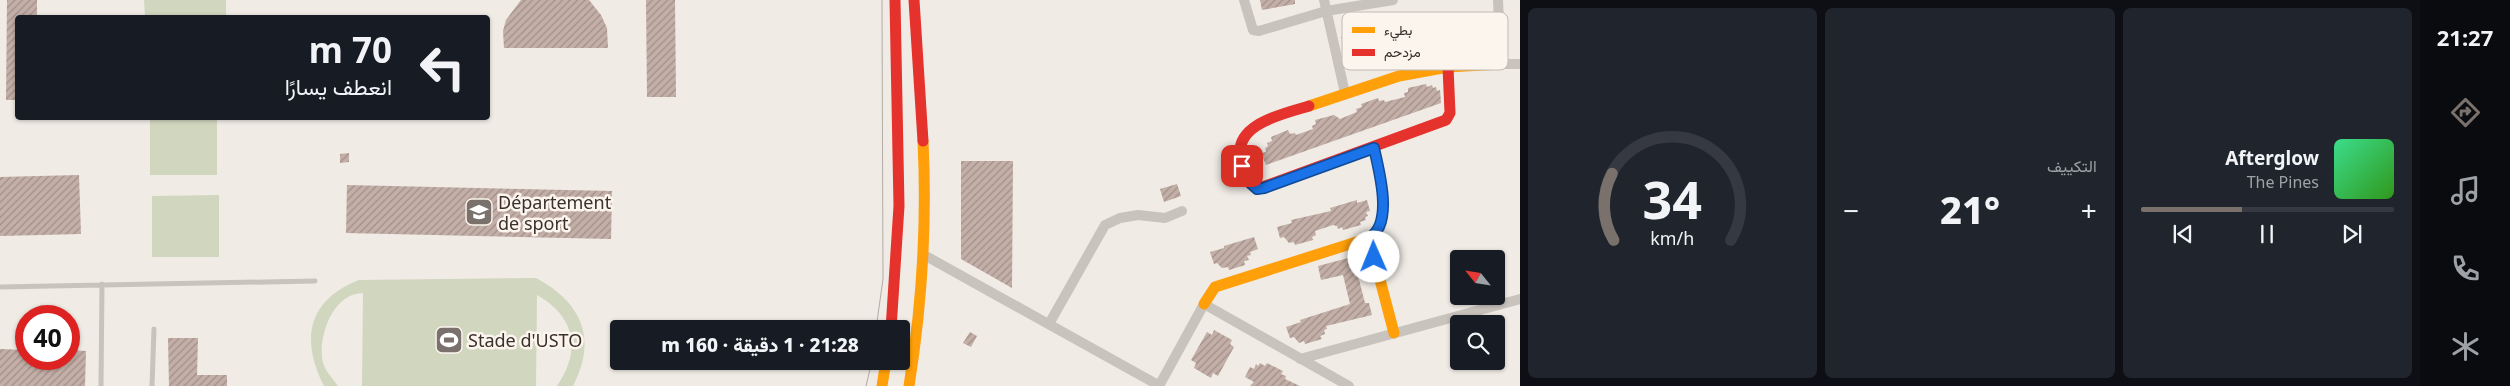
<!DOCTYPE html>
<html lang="ar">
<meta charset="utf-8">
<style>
:root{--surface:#171b24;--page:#20242c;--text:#f1f3f6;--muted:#9ea1a6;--line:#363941;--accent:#7a716c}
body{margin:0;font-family:"Noto Sans",Vazirmatn,sans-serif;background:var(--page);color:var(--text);direction:rtl;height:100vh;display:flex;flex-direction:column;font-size:19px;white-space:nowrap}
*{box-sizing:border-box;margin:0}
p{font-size:16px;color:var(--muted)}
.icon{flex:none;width:28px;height:28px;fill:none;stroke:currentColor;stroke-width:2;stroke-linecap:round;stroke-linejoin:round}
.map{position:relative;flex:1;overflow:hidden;direction:ltr}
.drawer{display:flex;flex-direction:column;gap:8px;padding:8px;background:#0d0f14;width:900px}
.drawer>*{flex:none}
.guide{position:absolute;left:15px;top:15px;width:475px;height:105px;border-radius:5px;box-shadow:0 1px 4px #0004;direction:rtl;background:#171b24;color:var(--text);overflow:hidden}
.needle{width:32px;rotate:300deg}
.tools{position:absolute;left:1450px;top:250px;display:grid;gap:10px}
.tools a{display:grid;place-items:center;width:55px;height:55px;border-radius:5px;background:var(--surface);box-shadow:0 1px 4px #0004;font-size:25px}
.speed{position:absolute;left:15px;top:305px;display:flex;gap:10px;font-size:25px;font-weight:700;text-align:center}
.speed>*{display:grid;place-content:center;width:65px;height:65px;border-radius:50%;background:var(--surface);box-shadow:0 1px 4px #0004;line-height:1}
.speed .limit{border:8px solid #d22;background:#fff;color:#111}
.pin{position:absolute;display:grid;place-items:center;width:42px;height:42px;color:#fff;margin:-21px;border-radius:10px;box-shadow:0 2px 8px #0006}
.me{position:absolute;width:55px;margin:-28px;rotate:359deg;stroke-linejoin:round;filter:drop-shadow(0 0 4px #0008)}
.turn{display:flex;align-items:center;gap:18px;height:105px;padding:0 15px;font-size:22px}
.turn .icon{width:65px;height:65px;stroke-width:2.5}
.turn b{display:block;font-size:35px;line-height:42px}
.big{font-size:38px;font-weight:800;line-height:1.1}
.drawer .tile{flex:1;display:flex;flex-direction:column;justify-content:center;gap:8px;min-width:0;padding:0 18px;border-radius:8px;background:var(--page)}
.drawer .dial{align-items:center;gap:0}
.dial svg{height:130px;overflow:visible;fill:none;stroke:var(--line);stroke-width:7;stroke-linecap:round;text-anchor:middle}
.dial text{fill:var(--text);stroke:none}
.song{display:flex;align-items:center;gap:15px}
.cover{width:60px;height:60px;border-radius:8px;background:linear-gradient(135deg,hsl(150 70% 55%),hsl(110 70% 35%))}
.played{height:5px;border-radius:2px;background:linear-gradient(90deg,var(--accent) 40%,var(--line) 40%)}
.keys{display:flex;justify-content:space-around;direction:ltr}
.heat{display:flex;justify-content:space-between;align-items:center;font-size:28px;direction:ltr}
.drawer .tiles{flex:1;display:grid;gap:8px;grid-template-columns:repeat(3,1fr)}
.trip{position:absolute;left:610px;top:320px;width:300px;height:50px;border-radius:5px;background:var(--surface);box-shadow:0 1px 4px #0004;font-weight:800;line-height:50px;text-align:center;direction:rtl}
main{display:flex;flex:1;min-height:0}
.dock{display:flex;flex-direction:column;width:90px;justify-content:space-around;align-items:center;background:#090b0e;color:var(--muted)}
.dock .icon{width:35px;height:35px}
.dock .current{color:var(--accent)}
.dock b{font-size:22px;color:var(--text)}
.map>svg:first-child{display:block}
.grass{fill:#d1d6bf}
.building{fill:url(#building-hatch)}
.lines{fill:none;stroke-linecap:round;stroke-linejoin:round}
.lane{stroke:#c9c3be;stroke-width:5}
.street{stroke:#c9c3be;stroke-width:10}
.slow{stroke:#ff9f0a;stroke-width:11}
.jam{stroke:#e5322d;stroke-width:11}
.tram{stroke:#b1aca8;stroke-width:1}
.route-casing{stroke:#114b97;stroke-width:12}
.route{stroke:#1a73e8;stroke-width:9}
.labels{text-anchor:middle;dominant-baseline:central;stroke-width:5;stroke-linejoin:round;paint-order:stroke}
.poi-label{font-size:18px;fill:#3b302b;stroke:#fbf5ee;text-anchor:start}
.key{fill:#fbf5ee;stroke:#c1bab4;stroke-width:1}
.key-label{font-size:14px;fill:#3b302b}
</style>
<main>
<nav class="dock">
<b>21:27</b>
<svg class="icon current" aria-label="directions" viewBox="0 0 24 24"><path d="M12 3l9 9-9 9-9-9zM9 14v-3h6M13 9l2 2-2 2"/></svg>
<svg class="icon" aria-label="music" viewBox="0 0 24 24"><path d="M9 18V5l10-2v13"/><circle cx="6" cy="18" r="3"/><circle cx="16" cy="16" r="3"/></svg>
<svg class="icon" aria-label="phone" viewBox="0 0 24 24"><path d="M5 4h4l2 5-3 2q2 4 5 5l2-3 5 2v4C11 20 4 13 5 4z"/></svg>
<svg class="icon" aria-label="climate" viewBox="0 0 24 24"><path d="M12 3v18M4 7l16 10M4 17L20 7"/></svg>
</nav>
<section class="drawer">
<div class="tiles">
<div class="tile">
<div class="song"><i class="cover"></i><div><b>Afterglow</b><p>The Pines</p></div></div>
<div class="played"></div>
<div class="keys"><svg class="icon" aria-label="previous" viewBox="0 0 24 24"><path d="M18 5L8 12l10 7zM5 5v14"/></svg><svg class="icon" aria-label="pause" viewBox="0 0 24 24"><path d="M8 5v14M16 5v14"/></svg><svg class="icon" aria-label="next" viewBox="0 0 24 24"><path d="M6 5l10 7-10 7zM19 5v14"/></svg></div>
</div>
<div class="tile"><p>التكييف</p>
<div class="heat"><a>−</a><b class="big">21°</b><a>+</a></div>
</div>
<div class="tile dial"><svg viewBox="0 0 100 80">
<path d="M14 69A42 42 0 1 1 86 69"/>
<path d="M14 69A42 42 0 0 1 13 28" stroke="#7a716c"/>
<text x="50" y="56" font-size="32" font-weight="700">34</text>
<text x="50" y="72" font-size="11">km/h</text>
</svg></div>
</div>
</section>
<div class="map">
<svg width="1520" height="386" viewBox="0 0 1520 386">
<defs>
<pattern id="building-hatch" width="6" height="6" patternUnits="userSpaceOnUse" patternTransform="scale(1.25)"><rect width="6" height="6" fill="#c3afa7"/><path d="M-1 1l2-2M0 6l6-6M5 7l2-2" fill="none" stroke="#a08f88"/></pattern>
</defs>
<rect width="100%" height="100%" fill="#f0ebe5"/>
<path class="grass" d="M 144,0 L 226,0 L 226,17 L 145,17 Z
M 150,118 L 217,118 L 217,175 L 150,175 Z
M 219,195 L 219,257 L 152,257 L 152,196 Z
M 536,278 C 581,302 598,338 573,386 L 557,386 C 581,351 576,317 537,295 L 536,386 L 362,386 L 363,293 C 332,293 317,339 323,363 C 326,372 333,379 338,386 L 324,386 C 300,339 308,300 359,280 Z"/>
<path class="building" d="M 7,0 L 37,0 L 37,18 L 18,18 L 18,100 L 6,100 Z
M 521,0 L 589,0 L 601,15 L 607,28 L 608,48 L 504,48 L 503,31 L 506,20 Z
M 646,0 L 675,0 L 676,97 L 647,97 Z
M 1260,0 L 1295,0 L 1295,4 L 1262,10 Z
M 1374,20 L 1376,25 L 1381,23 L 1387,44 L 1382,45 L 1383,50 L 1356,61 L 1354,56 L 1350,58 L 1341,37 L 1346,36 L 1345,30 Z
M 1426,84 L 1427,87 L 1432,85 L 1433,88 L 1436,87 L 1437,91 L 1440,90 L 1441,103 L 1266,165 L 1261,153 L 1266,152 L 1265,148 L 1268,146 L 1267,143 L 1272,141 L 1271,137 L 1288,130 L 1290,134 L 1295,133 L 1296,135 L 1313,129 L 1312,126 L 1316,124 L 1315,120 L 1334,115 L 1340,119 L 1357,112 L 1356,109 L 1362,107 L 1361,104 L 1378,98 L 1379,101 L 1384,100 L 1385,102 L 1405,97 L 1404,93 L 1408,92 L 1408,88 Z
M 349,153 L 349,162 L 340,163 L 340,154 Z
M 961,161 L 1013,161 L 1012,288 L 961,259 Z
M 79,175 L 81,234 L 0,236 L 0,177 Z
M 1177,184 L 1181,196 L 1164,202 L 1160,189 Z
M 347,185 L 612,191 L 611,239 L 346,233 Z
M 1357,200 L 1357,203 L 1367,200 L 1370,211 L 1366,212 L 1368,216 L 1365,217 L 1366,220 L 1360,222 L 1361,225 L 1343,230 L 1342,227 L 1338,229 L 1337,226 L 1333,225 L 1315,231 L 1316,235 L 1312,237 L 1313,240 L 1295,245 L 1294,242 L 1289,243 L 1284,237 L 1280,238 L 1277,227 L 1292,223 L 1291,220 L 1331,211 L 1330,208 Z
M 1254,237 L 1258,249 L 1250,252 L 1251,255 L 1247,256 L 1249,260 L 1244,261 L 1245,265 L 1229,270 L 1228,267 L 1222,268 L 1217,263 L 1214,264 L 1210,252 L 1224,248 L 1224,246 Z
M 1356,256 L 1359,267 L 1356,268 L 1365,303 L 1369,303 L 1372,315 L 1326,326 L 1327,329 L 1324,330 L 1325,334 L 1320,336 L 1322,339 L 1305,344 L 1304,341 L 1299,343 L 1294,337 L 1290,338 L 1286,327 L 1301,322 L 1300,320 L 1350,304 L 1343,275 L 1321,280 L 1318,266 Z
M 1214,330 L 1232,340 L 1230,344 L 1234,347 L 1218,376 L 1213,373 L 1211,378 L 1194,368 L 1196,363 L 1191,360 L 1207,332 L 1212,335 Z
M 970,332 L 977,336 L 971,347 L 963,343 Z
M 168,338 L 198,338 L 197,375 L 227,375 L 227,386 L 169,386 Z
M 0,349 L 26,350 L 26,359 L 69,359 L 69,350 L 86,351 L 85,386 L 0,386 Z
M 1260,363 L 1265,366 L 1267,363 L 1283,371 L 1281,374 L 1286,376 L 1285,379 L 1300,386 L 1250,386 L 1254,382 L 1245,377 L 1250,367 L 1254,369 L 1256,364 L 1258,366 Z"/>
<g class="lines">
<path class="lane" d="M 0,287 L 315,281
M 101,386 L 102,284
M 152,386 L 154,329"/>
<path class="street" d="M 1244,0 L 1253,30 L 1259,31 L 1326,11 L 1393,0
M 1324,0 L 1345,93
M 1498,0 L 1501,64 L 1520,64
M 1369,238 L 1377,233 C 1389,206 1379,176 1374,148
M 924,255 L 1160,386
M 1049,324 L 1105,225 L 1120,218 L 1138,215 L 1165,218 L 1182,211
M 1300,359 L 1520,299
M 1159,386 L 1204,304 L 1349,386"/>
<path class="slow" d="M 1309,106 L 1399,76 L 1448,67 L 1501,64
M 1204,304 L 1215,287 L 1369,238 L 1394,333
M 882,386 L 886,361
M 909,386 C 922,305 927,223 923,141"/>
<path class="jam" d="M 914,0 L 923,141
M 1309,106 C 1282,114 1229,125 1242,163 C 1245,175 1248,181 1257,189 L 1446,120 L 1450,113 L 1448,67
M 891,329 L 899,206 L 895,0"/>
<path class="tram" d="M 876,329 L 883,279 L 882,0
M 866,386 L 872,361"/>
</g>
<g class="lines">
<g class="route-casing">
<path id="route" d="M 1242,166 L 1247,180 L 1257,189 L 1264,188 L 1374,148 C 1379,171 1394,224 1369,238 L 1374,257"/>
</g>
<use href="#route" class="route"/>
</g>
<defs>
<g id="university-square" transform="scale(1.4375)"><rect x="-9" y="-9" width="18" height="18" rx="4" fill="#7a716c" stroke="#fbf5ee"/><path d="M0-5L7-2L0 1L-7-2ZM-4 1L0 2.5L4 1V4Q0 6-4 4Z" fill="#fff"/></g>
<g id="stadium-square" transform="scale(1.4375)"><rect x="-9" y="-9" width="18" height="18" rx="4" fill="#7a716c" stroke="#fbf5ee"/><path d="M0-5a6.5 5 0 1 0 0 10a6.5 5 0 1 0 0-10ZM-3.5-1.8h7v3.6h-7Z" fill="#fff"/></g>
</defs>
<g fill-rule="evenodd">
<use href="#university-square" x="479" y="212"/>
<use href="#stadium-square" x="449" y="340"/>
</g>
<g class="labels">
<g class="poi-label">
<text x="498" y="202">Département<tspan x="498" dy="21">de sport</tspan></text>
<text x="468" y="340">Stade d'USTO</text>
</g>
</g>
<rect x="1342" y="12" width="166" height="58" rx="8" class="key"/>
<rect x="1352" y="27" width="23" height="6" fill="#ff9f0a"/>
<rect x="1352" y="49" width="23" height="7" fill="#e5322d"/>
<g class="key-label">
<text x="1384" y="35">بطيء</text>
<text x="1384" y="57">مزدحم</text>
</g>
</svg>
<div class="tools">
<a><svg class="needle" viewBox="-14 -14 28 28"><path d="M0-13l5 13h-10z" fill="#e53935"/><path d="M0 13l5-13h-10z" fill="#9ea1a6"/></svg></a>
<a><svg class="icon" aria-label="search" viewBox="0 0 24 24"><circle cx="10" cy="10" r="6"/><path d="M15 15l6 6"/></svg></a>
</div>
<div class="speed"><div class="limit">40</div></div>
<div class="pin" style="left:1242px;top:166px;background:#d93025"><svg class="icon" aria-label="arrive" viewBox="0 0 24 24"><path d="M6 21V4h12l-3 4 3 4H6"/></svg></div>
<svg class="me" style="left:1374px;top:257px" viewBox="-20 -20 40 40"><circle r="19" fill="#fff"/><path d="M0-13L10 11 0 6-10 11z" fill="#1a73e8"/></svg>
<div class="trip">21:28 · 1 دقيقة · 160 m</div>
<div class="guide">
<div class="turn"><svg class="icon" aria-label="left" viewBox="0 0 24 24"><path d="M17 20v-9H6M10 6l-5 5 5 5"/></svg><div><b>70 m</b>انعطف يسارًا</div></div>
</div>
</div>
</main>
